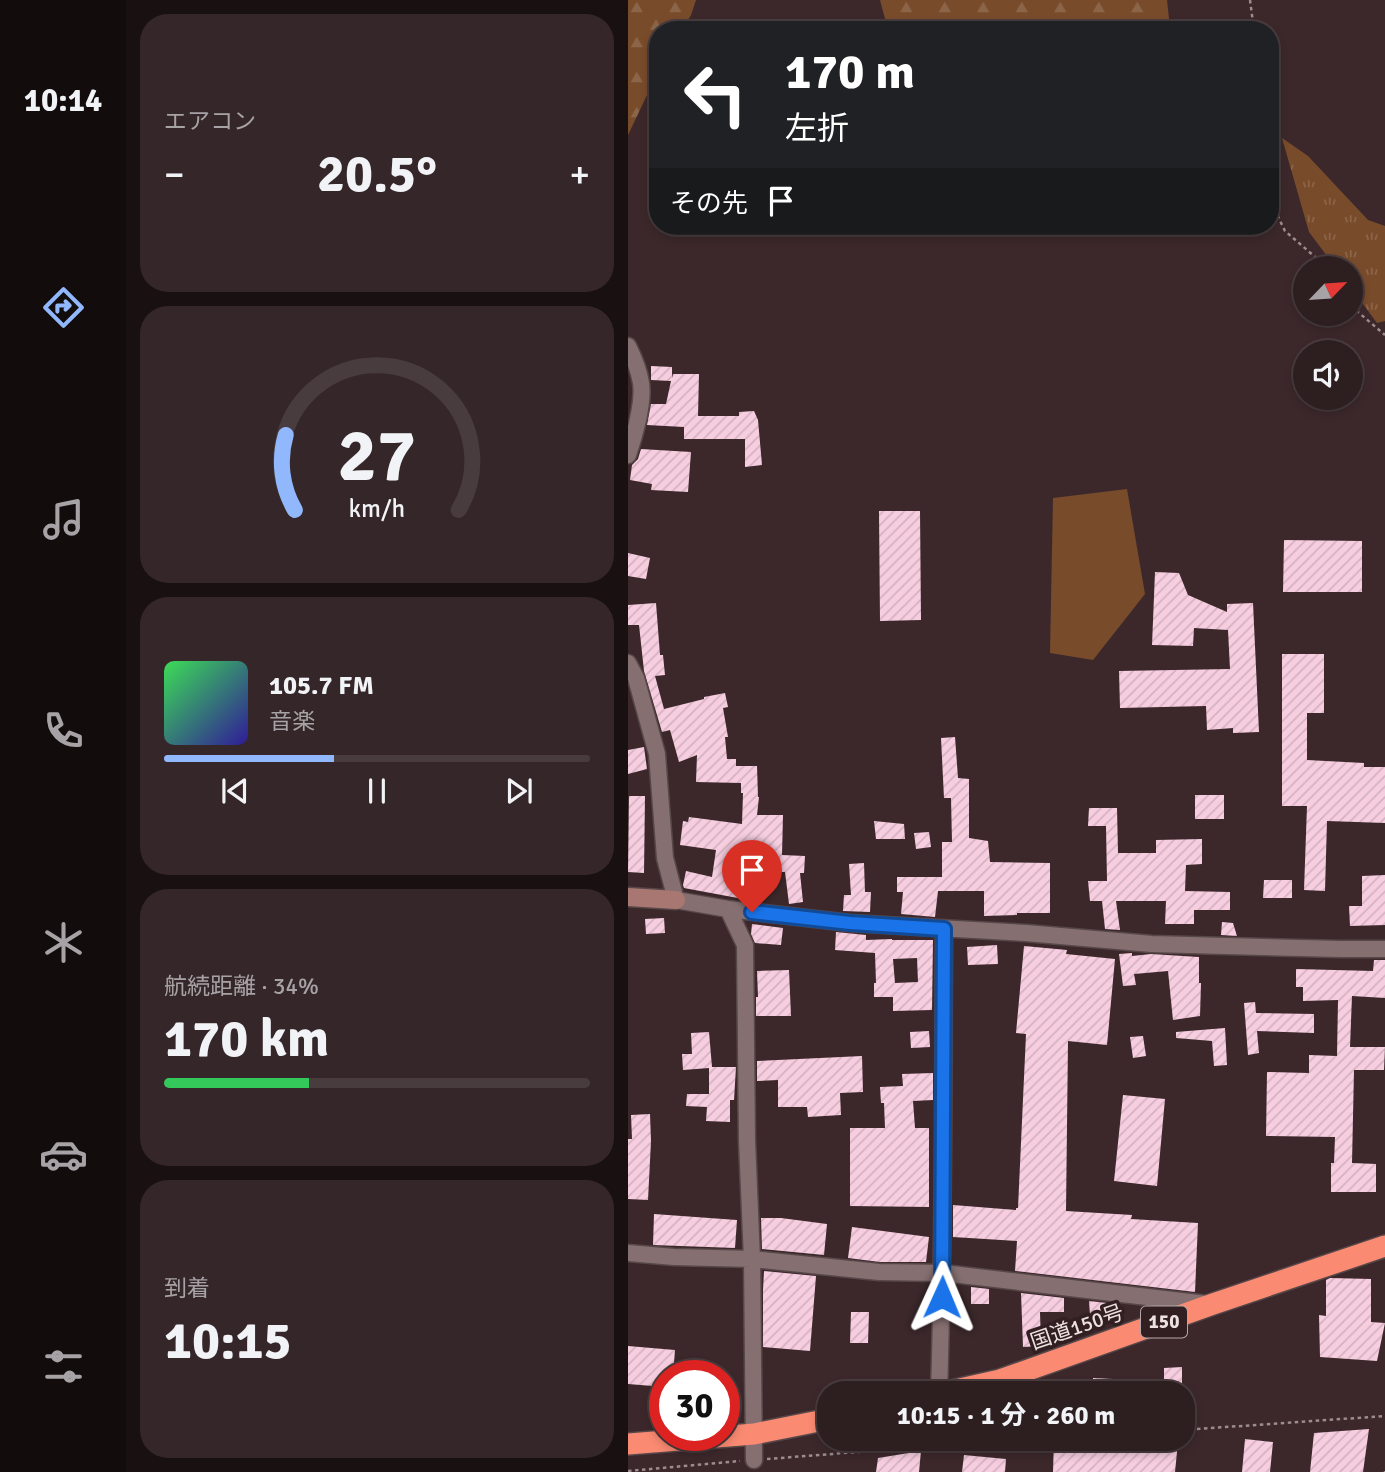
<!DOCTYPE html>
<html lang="ja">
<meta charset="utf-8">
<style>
:root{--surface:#2d1e20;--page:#352729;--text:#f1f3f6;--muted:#a7a2a5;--line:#483c3e;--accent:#91b8fd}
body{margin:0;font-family:Signika,"Noto Sans JP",sans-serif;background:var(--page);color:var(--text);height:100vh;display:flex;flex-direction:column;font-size:26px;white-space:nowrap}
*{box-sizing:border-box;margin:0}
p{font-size:23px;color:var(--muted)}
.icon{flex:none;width:38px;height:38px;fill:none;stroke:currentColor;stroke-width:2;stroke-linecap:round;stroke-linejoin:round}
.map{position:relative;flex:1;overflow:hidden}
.drawer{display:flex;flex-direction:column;gap:14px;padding:14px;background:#191012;width:502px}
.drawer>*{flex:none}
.hud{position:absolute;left:21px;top:21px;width:630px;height:214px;border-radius:28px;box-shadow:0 4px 10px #0003,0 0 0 2px var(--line);background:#202124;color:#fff;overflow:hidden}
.needle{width:46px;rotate:65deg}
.tools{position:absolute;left:665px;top:256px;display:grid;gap:14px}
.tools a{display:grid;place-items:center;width:70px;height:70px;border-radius:50%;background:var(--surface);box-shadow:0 4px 10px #0003,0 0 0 2px var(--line);font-size:35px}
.speed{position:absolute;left:21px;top:1360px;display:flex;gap:14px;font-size:35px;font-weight:700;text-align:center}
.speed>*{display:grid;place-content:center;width:91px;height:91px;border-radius:50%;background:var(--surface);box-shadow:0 4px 10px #0003,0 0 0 2px var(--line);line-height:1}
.speed .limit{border:10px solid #d22;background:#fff;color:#111}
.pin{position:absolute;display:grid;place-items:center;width:60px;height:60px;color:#fff;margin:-72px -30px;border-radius:50% 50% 50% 0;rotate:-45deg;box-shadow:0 0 7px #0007}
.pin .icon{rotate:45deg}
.me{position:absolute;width:77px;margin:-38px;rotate:1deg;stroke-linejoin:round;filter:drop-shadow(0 0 5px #0008)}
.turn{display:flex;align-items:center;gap:24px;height:147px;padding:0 21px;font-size:32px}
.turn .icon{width:91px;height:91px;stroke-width:2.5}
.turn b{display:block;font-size:49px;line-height:60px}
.then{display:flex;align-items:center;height:66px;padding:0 21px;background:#0003;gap:14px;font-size:26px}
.big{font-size:52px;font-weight:700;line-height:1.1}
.drawer .card{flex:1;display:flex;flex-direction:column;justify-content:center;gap:10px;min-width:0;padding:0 24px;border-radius:28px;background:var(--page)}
.drawer .dial{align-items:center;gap:0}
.dial svg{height:182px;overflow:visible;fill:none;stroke:var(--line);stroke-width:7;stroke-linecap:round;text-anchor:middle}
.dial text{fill:var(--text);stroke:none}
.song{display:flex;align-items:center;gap:21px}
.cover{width:84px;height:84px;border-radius:10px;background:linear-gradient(135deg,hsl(130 70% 55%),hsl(250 70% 35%))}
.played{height:7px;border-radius:4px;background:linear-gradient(90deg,var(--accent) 40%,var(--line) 40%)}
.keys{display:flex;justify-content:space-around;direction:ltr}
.heat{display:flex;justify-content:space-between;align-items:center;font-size:38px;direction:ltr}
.charge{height:10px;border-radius:5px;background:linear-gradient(90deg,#34c759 34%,var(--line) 0)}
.trip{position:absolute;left:189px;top:1381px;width:378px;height:70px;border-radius:28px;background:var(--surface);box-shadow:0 4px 10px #0003,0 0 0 2px var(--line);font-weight:700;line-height:70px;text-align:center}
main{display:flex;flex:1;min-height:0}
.menu{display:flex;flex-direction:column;width:126px;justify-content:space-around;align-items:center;background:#120c0d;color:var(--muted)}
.menu .icon{width:49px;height:49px}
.menu .active{color:var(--accent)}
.menu b{font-size:32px;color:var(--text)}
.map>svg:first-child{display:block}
.grass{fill:url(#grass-tufts)}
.forest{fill:url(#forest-firs)}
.pitch{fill:#784b2b}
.building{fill:url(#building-hatch);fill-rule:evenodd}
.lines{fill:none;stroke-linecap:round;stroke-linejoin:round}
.street-casing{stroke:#574749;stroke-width:19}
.secondary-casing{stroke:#574749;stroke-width:21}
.highway-casing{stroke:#574749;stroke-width:24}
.path{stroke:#9c8c8e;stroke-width:2.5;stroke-dasharray:3.5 3.5;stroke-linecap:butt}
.street{stroke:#866f71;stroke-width:16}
.secondary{stroke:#a97771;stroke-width:18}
.highway{stroke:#fa8a72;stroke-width:21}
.route-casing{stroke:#114b97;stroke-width:18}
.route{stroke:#1a73e8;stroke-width:12}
.labels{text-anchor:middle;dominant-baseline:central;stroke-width:7;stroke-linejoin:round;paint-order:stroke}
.shield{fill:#311f21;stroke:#b5a7a8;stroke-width:2}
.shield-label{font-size:19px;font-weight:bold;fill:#eee1e2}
.street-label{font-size:21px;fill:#eee1e2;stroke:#311f21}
</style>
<main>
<nav class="menu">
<b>10:14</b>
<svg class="icon active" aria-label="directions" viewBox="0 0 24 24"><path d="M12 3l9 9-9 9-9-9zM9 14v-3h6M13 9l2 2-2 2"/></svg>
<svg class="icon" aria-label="music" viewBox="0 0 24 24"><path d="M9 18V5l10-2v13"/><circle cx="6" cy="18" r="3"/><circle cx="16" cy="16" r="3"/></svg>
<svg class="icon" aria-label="phone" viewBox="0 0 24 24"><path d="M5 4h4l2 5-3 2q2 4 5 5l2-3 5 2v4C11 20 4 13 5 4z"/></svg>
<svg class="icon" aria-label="climate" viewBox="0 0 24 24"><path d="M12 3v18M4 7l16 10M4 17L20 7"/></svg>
<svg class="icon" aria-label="car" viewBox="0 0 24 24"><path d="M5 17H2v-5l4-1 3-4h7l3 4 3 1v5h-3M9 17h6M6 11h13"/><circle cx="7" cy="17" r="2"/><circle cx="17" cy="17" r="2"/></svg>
<svg class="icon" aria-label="filters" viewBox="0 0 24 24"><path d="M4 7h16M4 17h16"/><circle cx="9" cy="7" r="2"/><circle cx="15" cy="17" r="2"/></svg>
</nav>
<section class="drawer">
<div class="card"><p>エアコン</p>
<div class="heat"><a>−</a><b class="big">20.5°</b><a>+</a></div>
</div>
<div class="card dial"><svg viewBox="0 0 100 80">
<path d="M14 69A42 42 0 1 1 86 69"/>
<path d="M14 69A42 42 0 0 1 10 36" stroke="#91b8fd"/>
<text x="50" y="56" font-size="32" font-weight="700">27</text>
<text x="50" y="72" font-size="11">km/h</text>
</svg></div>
<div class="card">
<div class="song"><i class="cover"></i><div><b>105.7 FM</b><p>音楽</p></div></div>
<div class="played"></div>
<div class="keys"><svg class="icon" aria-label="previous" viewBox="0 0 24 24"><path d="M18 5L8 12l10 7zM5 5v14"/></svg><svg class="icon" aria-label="pause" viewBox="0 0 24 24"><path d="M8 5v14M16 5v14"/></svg><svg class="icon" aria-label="next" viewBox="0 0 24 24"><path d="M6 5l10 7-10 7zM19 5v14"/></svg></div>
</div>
<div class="card"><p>航続距離 · 34%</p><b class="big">170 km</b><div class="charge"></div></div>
<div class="card"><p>到着</p><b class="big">10:15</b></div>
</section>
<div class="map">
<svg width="757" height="1472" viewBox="0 0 757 1472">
<defs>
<pattern id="grass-tufts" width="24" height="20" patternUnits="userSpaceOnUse" patternTransform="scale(1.75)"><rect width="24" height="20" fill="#784b2b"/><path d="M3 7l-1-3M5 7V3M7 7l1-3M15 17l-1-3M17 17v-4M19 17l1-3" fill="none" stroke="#8c6549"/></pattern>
<pattern id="forest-firs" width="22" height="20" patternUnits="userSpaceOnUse" patternTransform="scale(1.75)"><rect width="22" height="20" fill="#784b2b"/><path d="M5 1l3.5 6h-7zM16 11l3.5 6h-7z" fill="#8c6549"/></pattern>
<pattern id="building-hatch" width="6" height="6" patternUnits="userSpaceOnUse" patternTransform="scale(1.75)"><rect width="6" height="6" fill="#f7cee0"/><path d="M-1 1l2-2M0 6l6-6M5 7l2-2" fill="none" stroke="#d4b2c1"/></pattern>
</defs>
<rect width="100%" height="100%" fill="#3c282b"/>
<path class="grass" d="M 654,138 L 680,156 L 740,220 L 757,226 L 757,321 L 749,323 L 723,288 L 723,268 L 708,268 L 681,232 Z"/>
<path class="forest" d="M 0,0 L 68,0 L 63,15 L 54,30 L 30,30 L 30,72 L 0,135 Z
M 252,0 L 539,0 L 541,19 L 494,30 L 260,30 Z"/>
<path class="pitch" d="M 499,489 L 517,594 L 465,660 L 422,653 L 425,498 Z"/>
<path class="building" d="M 23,366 L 44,367 L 44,378 L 45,374 L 71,374 L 70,416 L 111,416 L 111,412 L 126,411 L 130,420 L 134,465 L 117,467 L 117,439 L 56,439 L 56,427 L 19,425 L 23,404 L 38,404 L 43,381 L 23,380 Z
M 13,449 L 63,452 L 60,492 L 23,490 L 24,484 L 2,480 L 4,465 L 10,459 Z
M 251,511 L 292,511 L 293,620 L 252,621 Z
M 656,540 L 734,541 L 734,592 L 655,592 Z
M 0,553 L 22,558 L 18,579 L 0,576 Z
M 527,572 L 551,573 L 560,595 L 599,612 L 599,604 L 625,603 L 631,732 L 605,733 L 605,728 L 579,730 L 578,706 L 492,708 L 491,671 L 602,669 L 600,630 L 566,628 L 565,646 L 524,645 Z
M 28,603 L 32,655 L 35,655 L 37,675 L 27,676 L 36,709 L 76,699 L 76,697 L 97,693 L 100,707 L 95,708 L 100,737 L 97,737 L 99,759 L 108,759 L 108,766 L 129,766 L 130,797 L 131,797 L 129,815 L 155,815 L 154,855 L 177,856 L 176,873 L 172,873 L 175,902 L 161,904 L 157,872 L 120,871 L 115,899 L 56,888 L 55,885 L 58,871 L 84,877 L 88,850 L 52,845 L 55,821 L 60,822 L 61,817 L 114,824 L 115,793 L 113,793 L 113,783 L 68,782 L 69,755 L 51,762 L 42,730 L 34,732 L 16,671 L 11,625 L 0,625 L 0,605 Z
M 654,654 L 696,654 L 696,713 L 679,713 L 679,760 L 736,763 L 736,767 L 757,767 L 757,823 L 699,821 L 697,891 L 676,890 L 679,806 L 654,806 Z
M 327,737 L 330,778 L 341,779 L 341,838 L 360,841 L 362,862 L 422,863 L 422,913 L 389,913 L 389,915 L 356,916 L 356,891 L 310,891 L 307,917 L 273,914 L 275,892 L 269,892 L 269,877 L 314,877 L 314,842 L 324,842 L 323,798 L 316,798 L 313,738 Z
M 16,747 L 19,769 L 0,774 L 0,750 Z
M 567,795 L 596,795 L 596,819 L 567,819 Z
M 1,796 L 17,796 L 16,873 L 0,872 Z
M 461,808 L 489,808 L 490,853 L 528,853 L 528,840 L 574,839 L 574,864 L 558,865 L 557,891 L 602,892 L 602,910 L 566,910 L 566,924 L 537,924 L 538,901 L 488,901 L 492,930 L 477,929 L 474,901 L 462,901 L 460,881 L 479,881 L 478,826 L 460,826 Z
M 246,821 L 276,824 L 277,839 L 248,839 Z
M 301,832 L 303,847 L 288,849 L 286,833 Z
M 236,863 L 237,892 L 243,892 L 242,912 L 215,911 L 216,895 L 223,895 L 221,864 Z
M 757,875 L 757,925 L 722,926 L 721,906 L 734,906 L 734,876 Z
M 636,880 L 664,880 L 664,898 L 635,898 Z
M 36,918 L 37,933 L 18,934 L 17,919 Z
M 594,922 L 605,923 L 609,936 L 593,935 Z
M 124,924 L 155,928 L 153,945 L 127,943 L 123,934 Z
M 208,932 L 238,935 L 238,940 L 264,939 L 264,940 L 305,940 L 304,1010 L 265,1011 L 265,997 L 246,997 L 246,983 L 248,983 L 247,953 L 207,950 ZM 289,958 L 290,982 L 267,983 L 265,959 Z
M 369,945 L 370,964 L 340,965 L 339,947 Z
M 396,946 L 439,950 L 438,954 L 487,959 L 479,1045 L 440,1041 L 438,1211 L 504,1215 L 503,1219 L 570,1223 L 567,1292 L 387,1271 L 389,1241 L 325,1237 L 325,1205 L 388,1210 L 388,1208 L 390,1208 L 398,1034 L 388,1033 Z
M 504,953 L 504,956 L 523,954 L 571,957 L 571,983 L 573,983 L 572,1016 L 545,1020 L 540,971 L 506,974 L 508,985 L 495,986 L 491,954 Z
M 746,960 L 757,960 L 757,998 L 724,996 L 722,1047 L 757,1047 L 756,1070 L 726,1070 L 724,1163 L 748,1164 L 748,1192 L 703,1192 L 703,1163 L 706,1163 L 707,1137 L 638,1136 L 639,1072 L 681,1073 L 681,1055 L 709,1056 L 710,1000 L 675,1001 L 675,987 L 668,987 L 668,969 L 745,971 Z
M 161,970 L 163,1016 L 128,1016 L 128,997 L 130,997 L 129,971 Z
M 627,1002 L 628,1013 L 686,1014 L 686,1033 L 629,1031 L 631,1053 L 620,1055 L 616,1003 Z
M 597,1028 L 599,1065 L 586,1066 L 584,1041 L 548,1038 L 548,1032 Z
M 301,1031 L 302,1047 L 283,1048 L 282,1032 Z
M 81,1032 L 84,1067 L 108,1067 L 106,1100 L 102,1100 L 102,1122 L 78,1121 L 79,1107 L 58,1106 L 59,1094 L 81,1094 L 81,1068 L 55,1070 L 54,1054 L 64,1054 L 63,1033 Z
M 515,1036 L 518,1056 L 505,1058 L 502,1037 Z
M 234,1056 L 235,1092 L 212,1093 L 213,1115 L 180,1117 L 179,1107 L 150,1107 L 150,1080 L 129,1081 L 129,1061 Z
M 305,1073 L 305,1100 L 285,1101 L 287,1128 L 301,1128 L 301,1207 L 222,1206 L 222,1128 L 257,1128 L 256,1103 L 253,1103 L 252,1087 L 275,1086 L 274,1074 Z
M 495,1095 L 537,1099 L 529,1186 L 486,1181 Z
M 22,1114 L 23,1141 L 20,1200 L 0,1199 L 0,1139 L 4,1139 L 3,1115 Z
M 26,1214 L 109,1220 L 107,1248 L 25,1245 Z
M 133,1218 L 153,1218 L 199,1224 L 196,1255 L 134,1249 Z
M 224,1227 L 301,1237 L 298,1262 L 252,1262 L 220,1258 Z
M 136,1271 L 188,1276 L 182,1351 L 135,1347 L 135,1290 Z
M 702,1278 L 743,1279 L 743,1322 L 757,1323 L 749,1361 L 692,1357 L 691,1315 L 698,1316 L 698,1280 Z
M 343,1287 L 361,1289 L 361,1304 L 343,1304 Z
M 393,1293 L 436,1298 L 436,1312 L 412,1312 L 413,1346 L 395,1347 Z
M 461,1301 L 479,1303 L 480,1315 L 462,1315 Z
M 223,1312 L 241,1312 L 240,1343 L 222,1343 Z
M 0,1346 L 47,1350 L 45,1376 L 37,1376 L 37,1387 L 0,1384 Z
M 554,1367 L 554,1385 L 536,1386 L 536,1368 Z
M 465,1378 L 505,1380 L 504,1393 L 465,1393 Z
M 741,1429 L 735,1472 L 682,1472 L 686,1433 Z
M 438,1438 L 483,1438 L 483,1442 L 550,1442 L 547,1472 L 425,1472 L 426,1439 Z
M 617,1439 L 645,1442 L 642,1472 L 614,1472 Z
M 293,1451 L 291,1472 L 248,1472 L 250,1458 Z
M 336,1455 L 378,1459 L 377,1472 L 334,1472 Z"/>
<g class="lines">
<g class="street-casing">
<path id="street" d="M 0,346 C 6,358 11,370 13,383 C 16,402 6,437 0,455
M 0,663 L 8,678 L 29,754 L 37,858 L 48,900 L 100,909 L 222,923 L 398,933 L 524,944 L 712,949 L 757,949
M 100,909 L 117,945 L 119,1141 L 124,1259 L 126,1460
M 0,1253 L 46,1257 L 124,1259 L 251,1272 L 315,1273 L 579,1304
M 311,1393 C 316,1238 315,1083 316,928"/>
</g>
<g class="secondary-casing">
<path id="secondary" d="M 0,897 L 48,900"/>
</g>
<g class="highway-casing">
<path id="highway" d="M 314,1393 L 372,1380 L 585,1304 L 757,1246
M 0,1444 L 126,1434 L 201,1419"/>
</g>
<path class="path" d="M 622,0 L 626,30
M 642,127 L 649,158 L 644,180 L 644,204 L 657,231 L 693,262 L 696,268
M 723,306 L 757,335
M 555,1430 L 757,1416
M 139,1459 L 411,1438
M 0,1471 L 112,1461
M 757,1472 L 757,1471"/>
<use href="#street" class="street"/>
<use href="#secondary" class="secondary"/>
<use href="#highway" class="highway"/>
</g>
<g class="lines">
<g class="route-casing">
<path id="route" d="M 124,912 L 222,923 L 316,929 L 314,1297"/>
</g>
<use href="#route" class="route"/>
</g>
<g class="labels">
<rect class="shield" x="513" y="1306.5" width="46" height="31" rx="5"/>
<g class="shield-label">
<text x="536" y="1322">150</text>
</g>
<g class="street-label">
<text transform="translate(449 1327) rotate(-19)">国道150号</text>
</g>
</g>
</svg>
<div class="tools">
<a><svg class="needle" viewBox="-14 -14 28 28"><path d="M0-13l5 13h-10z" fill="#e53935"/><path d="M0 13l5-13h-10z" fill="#a7a2a5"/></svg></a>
<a><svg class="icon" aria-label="sound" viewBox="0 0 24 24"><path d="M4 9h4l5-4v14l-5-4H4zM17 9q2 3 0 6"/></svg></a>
</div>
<div class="speed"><div class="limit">30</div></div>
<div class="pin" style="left:124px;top:912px;background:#d93025"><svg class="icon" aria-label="arrive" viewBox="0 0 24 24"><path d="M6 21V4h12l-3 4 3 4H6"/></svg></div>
<svg class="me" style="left:314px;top:1297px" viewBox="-20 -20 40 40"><path d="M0-17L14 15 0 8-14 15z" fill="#1a73e8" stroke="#fff" stroke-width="4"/></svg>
<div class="trip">10:15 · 1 分 · 260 m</div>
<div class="hud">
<div class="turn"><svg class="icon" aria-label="left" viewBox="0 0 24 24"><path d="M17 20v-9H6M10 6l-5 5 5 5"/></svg><div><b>170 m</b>左折</div></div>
<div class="then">その先<svg class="icon" aria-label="arrive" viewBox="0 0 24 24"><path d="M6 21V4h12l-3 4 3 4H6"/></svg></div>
</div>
</div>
</main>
